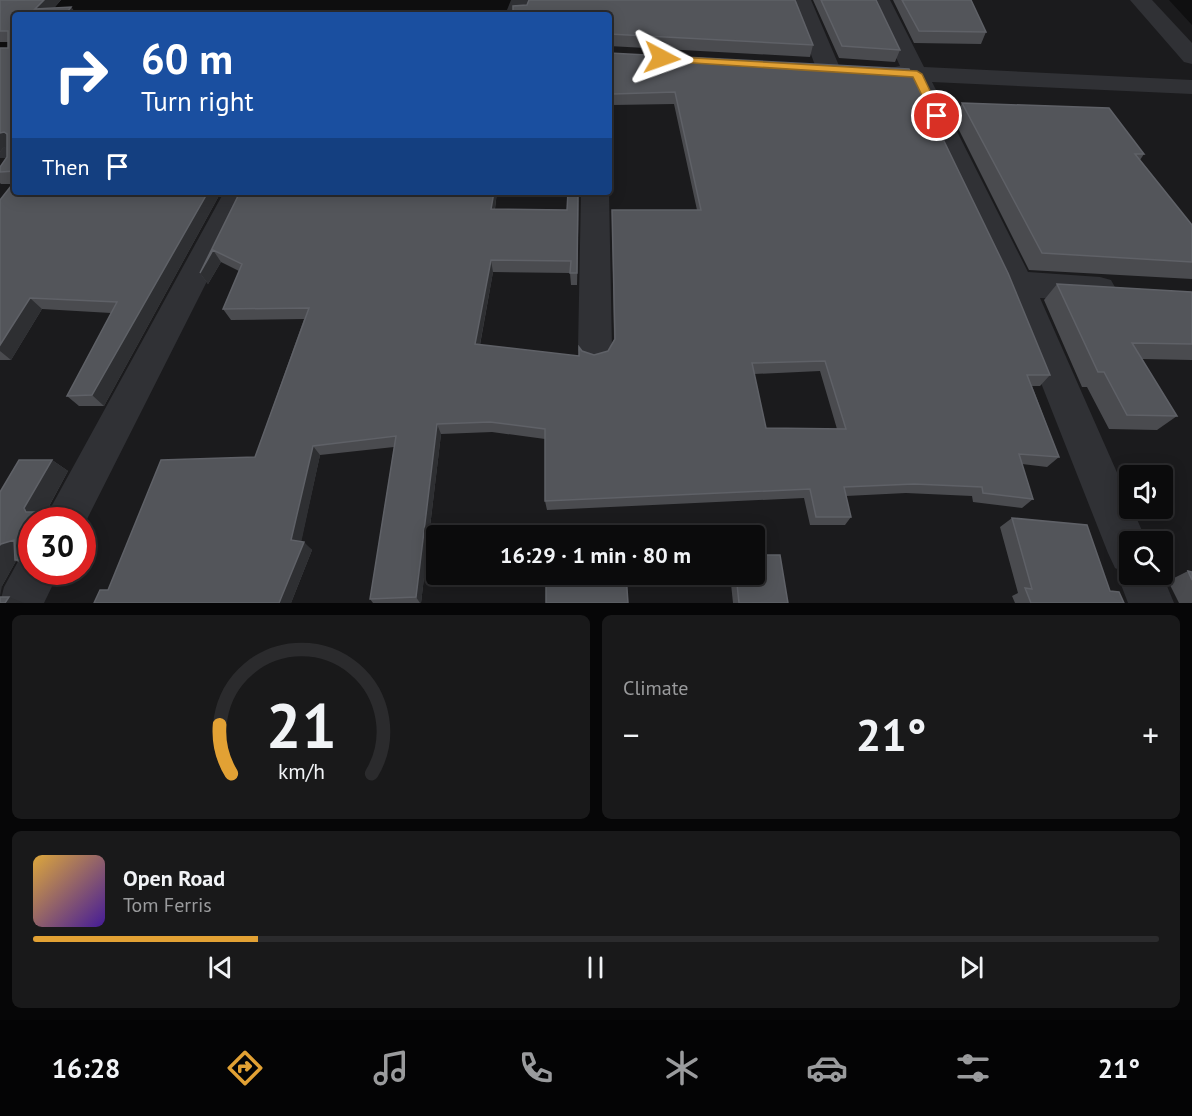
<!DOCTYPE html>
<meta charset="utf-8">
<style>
:root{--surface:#0b0b0c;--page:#19191a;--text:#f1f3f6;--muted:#9a9b9d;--line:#2b2b2d;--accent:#e2a134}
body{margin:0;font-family:"PT Sans",sans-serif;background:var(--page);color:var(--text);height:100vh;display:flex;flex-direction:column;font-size:22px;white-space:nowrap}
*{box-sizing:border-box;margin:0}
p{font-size:20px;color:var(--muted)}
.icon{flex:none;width:33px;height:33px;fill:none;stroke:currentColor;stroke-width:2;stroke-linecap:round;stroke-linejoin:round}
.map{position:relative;height:603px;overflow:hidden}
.sheet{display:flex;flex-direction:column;gap:12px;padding:12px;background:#060607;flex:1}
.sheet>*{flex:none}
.hud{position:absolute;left:12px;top:12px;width:600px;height:183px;border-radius:6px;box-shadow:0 3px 15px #0003,0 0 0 2px var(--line);background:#1a4fa0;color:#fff;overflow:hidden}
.buttons{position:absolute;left:1119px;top:465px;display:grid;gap:12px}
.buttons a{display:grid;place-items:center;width:54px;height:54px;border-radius:6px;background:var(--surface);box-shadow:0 3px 15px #0003,0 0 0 2px var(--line);font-size:30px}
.speed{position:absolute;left:18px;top:507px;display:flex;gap:12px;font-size:30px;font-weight:700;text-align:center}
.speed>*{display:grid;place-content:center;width:78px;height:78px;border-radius:50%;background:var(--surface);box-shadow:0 3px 15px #0003,0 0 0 2px var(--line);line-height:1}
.speed .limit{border:9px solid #d22;background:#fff;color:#111}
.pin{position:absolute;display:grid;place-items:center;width:51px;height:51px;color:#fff;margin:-26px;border:3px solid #fff;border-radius:50%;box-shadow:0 2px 6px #0007}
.me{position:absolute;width:66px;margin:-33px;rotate:94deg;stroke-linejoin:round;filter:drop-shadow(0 0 4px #0008)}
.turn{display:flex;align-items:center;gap:21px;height:126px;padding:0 30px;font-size:27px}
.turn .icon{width:78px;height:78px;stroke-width:2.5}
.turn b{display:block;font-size:42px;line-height:51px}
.then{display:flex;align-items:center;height:57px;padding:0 30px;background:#0003;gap:12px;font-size:22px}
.big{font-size:45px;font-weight:800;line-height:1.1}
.sheet .tile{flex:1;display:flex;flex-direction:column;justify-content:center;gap:9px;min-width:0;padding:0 21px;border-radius:9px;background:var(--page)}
.sheet .dial{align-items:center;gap:0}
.dial svg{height:156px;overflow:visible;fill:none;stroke:var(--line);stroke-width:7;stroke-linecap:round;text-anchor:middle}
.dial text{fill:var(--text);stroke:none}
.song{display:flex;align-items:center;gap:18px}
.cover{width:72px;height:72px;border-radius:9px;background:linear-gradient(135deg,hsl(40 70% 55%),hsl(260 70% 35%))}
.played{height:6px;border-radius:3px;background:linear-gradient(90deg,var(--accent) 20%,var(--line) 20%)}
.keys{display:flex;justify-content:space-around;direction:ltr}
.heat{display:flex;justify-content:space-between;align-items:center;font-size:33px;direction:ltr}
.sheet .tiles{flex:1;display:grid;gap:12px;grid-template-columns:1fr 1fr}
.tile:last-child{grid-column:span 2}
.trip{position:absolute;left:426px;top:525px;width:339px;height:60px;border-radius:6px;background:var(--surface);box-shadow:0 3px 15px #0003,0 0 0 2px var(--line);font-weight:800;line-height:60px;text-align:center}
.tabs{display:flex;height:96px;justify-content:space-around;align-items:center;background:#040405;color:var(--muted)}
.tabs .icon{width:42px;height:42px}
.tabs .active{color:var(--accent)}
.tabs b{font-size:27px;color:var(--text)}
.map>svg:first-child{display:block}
.built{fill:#1b1b1d;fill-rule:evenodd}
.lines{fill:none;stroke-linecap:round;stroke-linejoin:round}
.minor{fill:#303135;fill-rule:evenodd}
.tertiary{fill:#303135;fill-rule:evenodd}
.wall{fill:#4a4b4f;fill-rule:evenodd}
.shaded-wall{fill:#2e2f32}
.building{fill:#53555a;stroke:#5f6167;stroke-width:1.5;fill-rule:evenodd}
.route{fill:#e2a134;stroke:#936922;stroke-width:1.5}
</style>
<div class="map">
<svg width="1192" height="603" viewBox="0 0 1192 603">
<rect width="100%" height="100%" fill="#0f0f10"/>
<path class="built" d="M 557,0 L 1169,0 L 1192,25 L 1192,603 L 0,603 L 0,61 L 15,192 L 609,192 L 609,15 ZM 1130,476 L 1162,476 L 1162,508 L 1130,508 ZM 32,520 L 82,520 L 82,572 L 32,572 ZM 436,536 L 754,536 L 754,574 L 436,574 ZM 1130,542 L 1162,542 L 1162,574 L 1130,574 Z"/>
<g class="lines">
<path class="minor" d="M 511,0 L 531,0 L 527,15 L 505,15 Z
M 791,0 L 811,0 L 840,68 L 836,73 L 820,73 L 816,68 Z
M 870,0 L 890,0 L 924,67 L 1192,80 L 1192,94 L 932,82 L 1028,272 L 1100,277 L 1111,280 L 1116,289 L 1111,298 L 1100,301 L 1040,298 L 1130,502 L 1130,508 L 1132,508 L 1147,542 L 1130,542 L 1130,574 L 1162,574 L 1174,603 L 1128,603 L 1117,574 L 1119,570 L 1115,568 L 1108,553 L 1002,284 L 907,81 L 890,78 L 886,73 L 890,68 L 900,66 Z
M 0,140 L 15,140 L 15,158 L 0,158 Z
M 224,192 L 252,192 L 82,529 L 82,520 L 44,520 Z
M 581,192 L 609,192 L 612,350 L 607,360 L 595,364 L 583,360 L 578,350 Z
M 32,552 L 32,572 L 59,572 L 44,603 L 0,603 L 4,587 L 21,556 Z"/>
<path class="tertiary" d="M 1130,0 L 1152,0 L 1192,43 L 1192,64 L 1184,62 Z"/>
</g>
<path class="wall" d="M 0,0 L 61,0 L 54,8 L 71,7 L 77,15 L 15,15 L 15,192 L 221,192 L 104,406 L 79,406 L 67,396 L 111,313 L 42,309 L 11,360 L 0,360 L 0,200 L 13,184 L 1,184 L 0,183 L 0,167 L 7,157 L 7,146 L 3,148 L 0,152 L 0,48 L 8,48 L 8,42 L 0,42 Z
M 813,0 L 876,0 L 900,50 L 895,62 L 839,58 Z
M 893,0 L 971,0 L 986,32 L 981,44 L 914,43 Z
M 609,15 L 813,45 L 810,57 L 609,46 L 609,47 Z
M 609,53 L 909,69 L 1050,375 L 1040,386 L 1032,386 L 1059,457 L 1047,467 L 1022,464 L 1033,499 L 1022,508 L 973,502 L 972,496 L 906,493 L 846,496 L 851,517 L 845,525 L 810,525 L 804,498 L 547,510 L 545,501 L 545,439 L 492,432 L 441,434 L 421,603 L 373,603 L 370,599 L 394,447 L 320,455 L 301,541 L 312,550 L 291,603 L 94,603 L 255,457 L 304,319 L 231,320 L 223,309 L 239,271 L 221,262 L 208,284 L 200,273 L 240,192 L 497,192 L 495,209 L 567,210 L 568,192 L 579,192 L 577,285 L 571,285 L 570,273 L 493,272 L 480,345 L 579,356 L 582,351 L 594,355 L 608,351 L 614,340 L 612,210 L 697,210 L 674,104 L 613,105 L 609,190 ZM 820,371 L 837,429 L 766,428 L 754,374 Z
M 962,103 L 1144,154 L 1140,160 L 1192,225 L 1192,279 L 1029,270 L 954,120 Z
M 1057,284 L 1192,292 L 1192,360 L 1142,359 L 1177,416 L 1157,430 L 1109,429 L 1087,387 L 1082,387 L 1044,300 Z
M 52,460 L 68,471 L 46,512 L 51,512 L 65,520 L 32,520 L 32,568 L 16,561 L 2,586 L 0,492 Z
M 1012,518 L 1110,591 L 1124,603 L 1015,603 L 1012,596 L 1018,593 L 1000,527 Z
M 1188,571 L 1192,572 L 1192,603 L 1179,603 L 1168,581 Z
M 730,574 L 754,574 L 788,603 L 733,603 Z"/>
<path class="shaded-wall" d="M 44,0 L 61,0 L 48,15 L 35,9 Z
M 71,7 L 77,15 L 65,15 Z
M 4,132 L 14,144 L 3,148 L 0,152 L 0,133 Z
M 208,192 L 221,192 L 104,406 L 92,395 Z
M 494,192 L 497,192 L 493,221 L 491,209 Z
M 578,192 L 579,192 L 577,285 L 577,273 Z
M 213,250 L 221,262 L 208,284 L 200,273 Z
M 491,260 L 493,272 L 478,355 L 475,344 Z
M 30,298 L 42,309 L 11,360 L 0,351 L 0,345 Z
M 437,424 L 441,434 L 421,603 L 420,603 L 416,597 Z
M 313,446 L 320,455 L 300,548 L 291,540 Z
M 52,460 L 68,471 L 42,519 L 26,512 L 24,508 Z
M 51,512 L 65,520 L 46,520 Z
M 14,540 L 32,548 L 32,564 L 25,560 L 20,554 L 2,586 L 0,596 L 0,545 L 1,544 Z
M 304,542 L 312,550 L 291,603 L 279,603 Z
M 9,597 L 24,603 L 5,603 Z"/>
<path class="building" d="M 0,0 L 44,0 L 35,9 L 71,7 L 65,15 L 15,15 L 15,171 L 0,172 L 0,167 L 7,157 L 7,134 L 4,132 L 0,133 L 0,48 L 8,48 L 8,31 L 0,31 Z
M 529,0 L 795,0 L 813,45 L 609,34 L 609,36 L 609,15 L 513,15 L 513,6 L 527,5 Z
M 821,0 L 876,0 L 900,50 L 842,46 Z
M 902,0 L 971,0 L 986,32 L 919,31 Z
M 609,53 L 909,69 L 1008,273 L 1050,375 L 1027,375 L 1059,457 L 1019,454 L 1033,499 L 983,493 L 982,487 L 914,484 L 844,487 L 851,517 L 816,517 L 810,489 L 545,501 L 545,429 L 490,422 L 437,424 L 416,597 L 370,599 L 396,436 L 313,446 L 291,540 L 304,542 L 279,603 L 94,603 L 100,590 L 108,590 L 161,460 L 255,457 L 309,308 L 223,309 L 242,264 L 213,250 L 200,273 L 240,192 L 494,192 L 491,209 L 567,210 L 568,192 L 578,192 L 577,273 L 570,273 L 571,261 L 491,260 L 475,344 L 579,356 L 579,347 L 582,351 L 594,355 L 608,351 L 615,339 L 612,210 L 701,210 L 675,92 L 613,94 L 609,178 ZM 825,361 L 846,429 L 766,428 L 752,363 Z
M 962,103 L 1109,108 L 1144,154 L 1135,154 L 1192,225 L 1192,262 L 1042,253 Z
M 15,181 L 15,192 L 208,192 L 92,395 L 67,396 L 117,302 L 30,298 L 0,345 L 0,200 Z
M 1057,284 L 1192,292 L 1192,344 L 1132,343 L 1177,416 L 1127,415 L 1104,372 L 1098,372 Z
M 19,460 L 52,460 L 24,508 L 26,512 L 51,512 L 46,520 L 32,520 L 32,548 L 25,560 L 15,560 L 14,540 L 1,544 L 0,545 L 0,492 Z
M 1012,518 L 1087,525 L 1110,591 L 1119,592 L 1124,603 L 1031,603 L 1025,588 L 1032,589 Z
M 754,555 L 780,555 L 788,603 L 739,603 L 736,574 L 754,574 Z
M 1188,571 L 1192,572 L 1192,580 Z
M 546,574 L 626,574 L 628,603 L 546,603 Z
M 0,597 L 9,597 L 5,603 L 0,603 Z"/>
<path class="route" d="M 659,56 L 917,71 L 922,74 L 942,116 L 933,118 L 913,77 L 662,61 L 659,61 Z"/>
</svg>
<div class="buttons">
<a><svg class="icon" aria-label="sound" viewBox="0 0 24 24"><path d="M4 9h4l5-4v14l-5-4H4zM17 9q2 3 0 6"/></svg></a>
<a><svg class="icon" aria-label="search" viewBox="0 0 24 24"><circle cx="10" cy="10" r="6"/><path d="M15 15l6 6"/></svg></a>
</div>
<div class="speed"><div class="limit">30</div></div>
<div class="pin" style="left:937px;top:116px;background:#d93025"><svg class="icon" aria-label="arrive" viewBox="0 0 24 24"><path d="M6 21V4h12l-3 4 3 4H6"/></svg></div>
<svg class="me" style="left:662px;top:58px" viewBox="-20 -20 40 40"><path d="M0-17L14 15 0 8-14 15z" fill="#e2a134" stroke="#fff" stroke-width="4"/></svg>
<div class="trip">16:29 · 1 min · 80 m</div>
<div class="hud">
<div class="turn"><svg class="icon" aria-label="right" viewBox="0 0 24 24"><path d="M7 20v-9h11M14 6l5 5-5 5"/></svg><div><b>60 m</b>Turn right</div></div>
<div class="then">Then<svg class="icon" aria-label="arrive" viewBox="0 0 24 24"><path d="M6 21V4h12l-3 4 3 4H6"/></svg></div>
</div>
</div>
<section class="sheet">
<div class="tiles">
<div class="tile dial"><svg viewBox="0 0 100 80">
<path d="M14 69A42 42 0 1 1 86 69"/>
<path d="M14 69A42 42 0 0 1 8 44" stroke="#e2a134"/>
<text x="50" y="56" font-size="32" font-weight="700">21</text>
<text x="50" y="72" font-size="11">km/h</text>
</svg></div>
<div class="tile"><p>Climate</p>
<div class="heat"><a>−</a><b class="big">21°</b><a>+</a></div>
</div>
<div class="tile">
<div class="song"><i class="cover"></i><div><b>Open Road</b><p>Tom Ferris</p></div></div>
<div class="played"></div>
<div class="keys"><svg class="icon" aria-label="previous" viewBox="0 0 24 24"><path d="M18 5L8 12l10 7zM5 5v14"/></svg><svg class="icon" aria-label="pause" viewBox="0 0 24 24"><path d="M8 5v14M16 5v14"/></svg><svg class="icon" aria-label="next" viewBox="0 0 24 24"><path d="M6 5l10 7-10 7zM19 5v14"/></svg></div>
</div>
</div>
</section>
<nav class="tabs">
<b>16:28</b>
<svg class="icon active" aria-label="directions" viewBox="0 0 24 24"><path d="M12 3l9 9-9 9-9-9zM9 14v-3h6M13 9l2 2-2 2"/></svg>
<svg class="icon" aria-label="music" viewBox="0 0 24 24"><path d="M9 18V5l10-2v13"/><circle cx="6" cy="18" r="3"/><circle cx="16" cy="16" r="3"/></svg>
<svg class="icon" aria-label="phone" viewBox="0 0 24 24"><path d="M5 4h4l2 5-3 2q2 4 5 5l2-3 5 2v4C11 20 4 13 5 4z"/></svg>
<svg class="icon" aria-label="climate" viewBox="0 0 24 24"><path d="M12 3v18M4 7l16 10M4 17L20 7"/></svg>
<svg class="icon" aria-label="car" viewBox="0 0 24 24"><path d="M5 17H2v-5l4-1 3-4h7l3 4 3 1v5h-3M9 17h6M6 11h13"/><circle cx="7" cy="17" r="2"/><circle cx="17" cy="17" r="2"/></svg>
<svg class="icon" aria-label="filters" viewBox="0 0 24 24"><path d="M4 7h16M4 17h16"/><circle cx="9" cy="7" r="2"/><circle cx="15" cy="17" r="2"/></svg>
<b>21°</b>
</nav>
